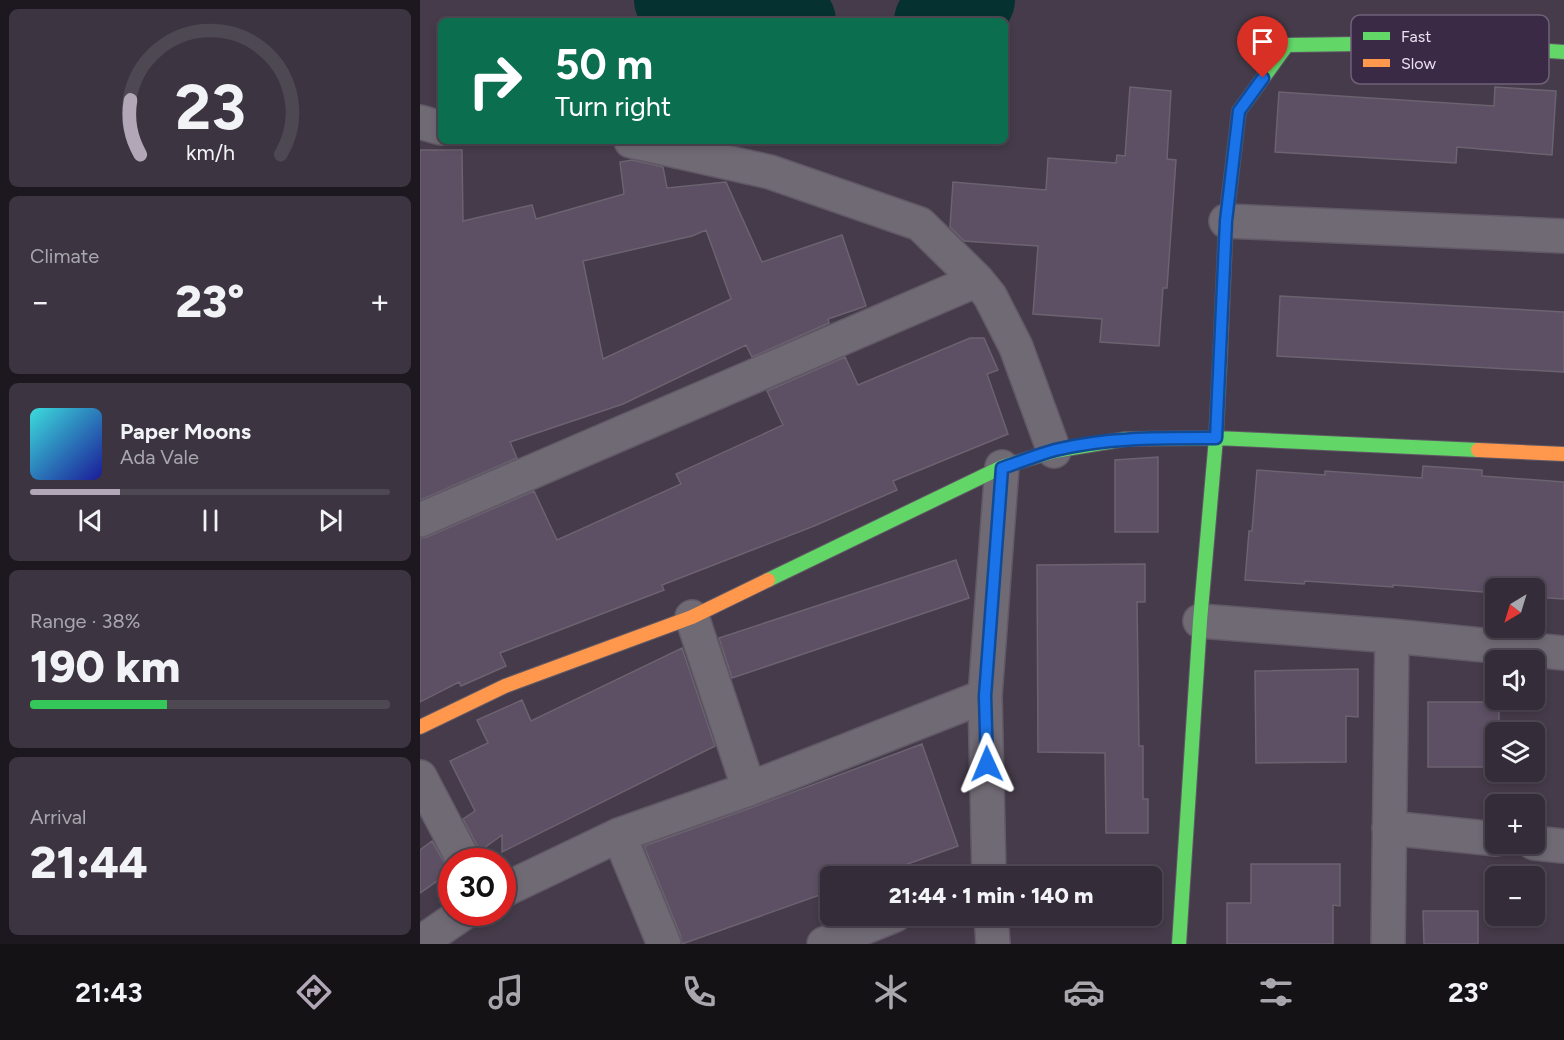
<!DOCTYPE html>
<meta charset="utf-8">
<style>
:root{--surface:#342c38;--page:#3c3440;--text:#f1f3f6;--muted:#a9a7ae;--line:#4e4853;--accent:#b1a7b7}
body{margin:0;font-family:Figtree,sans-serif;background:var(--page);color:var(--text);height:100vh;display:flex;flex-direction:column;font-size:22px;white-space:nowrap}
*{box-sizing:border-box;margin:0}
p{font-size:20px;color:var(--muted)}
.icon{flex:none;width:33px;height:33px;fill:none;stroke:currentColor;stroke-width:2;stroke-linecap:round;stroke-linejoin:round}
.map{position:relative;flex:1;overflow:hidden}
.details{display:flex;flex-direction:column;gap:9px;padding:9px;background:#1d181f;width:420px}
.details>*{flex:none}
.banner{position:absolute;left:18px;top:18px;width:570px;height:126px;border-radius:9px;box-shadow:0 3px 9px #0003,0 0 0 2px var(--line);background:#0b6e4f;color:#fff;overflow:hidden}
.needle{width:39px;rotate:218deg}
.buttons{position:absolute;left:1065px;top:578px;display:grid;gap:12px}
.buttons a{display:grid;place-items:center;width:60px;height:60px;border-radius:9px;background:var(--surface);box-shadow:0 3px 9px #0003,0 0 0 2px var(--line);font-size:30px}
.speed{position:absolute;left:18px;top:848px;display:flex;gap:12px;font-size:30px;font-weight:700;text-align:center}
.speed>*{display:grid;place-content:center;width:78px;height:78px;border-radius:50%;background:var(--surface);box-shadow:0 3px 9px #0003,0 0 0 2px var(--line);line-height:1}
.speed .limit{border:9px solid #d22;background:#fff;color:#111}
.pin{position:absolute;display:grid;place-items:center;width:51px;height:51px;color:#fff;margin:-62px -26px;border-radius:50% 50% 50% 0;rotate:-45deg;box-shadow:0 0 6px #0007}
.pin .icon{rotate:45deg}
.me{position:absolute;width:66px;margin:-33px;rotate:359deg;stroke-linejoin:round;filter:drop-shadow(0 0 4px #0008)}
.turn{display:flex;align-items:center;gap:21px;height:126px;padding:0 18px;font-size:27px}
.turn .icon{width:78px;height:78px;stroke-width:2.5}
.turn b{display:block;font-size:42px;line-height:51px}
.big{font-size:45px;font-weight:800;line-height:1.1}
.details .tile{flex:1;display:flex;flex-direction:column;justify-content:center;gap:9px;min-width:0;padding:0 21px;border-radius:9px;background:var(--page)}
.details .dial{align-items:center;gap:0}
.dial svg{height:156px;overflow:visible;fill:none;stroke:var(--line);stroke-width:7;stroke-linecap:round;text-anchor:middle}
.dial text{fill:var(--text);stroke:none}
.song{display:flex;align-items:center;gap:18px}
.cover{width:72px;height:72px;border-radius:9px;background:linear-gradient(135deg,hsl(180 70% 55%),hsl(240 70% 35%))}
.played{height:6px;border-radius:3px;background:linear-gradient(90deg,var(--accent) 25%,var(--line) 25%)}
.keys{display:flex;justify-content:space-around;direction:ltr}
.heat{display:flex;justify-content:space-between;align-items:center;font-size:33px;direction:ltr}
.charge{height:9px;border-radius:4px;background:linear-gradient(90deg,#34c759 38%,var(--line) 0)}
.trip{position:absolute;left:400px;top:866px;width:342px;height:60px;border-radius:9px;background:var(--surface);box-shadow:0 3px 9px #0003,0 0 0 2px var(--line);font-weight:800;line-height:60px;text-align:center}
.tab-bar{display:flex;height:96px;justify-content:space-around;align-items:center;background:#151216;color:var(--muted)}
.tab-bar .icon{width:42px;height:42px}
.tab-bar .on{color:var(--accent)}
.tab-bar b{font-size:27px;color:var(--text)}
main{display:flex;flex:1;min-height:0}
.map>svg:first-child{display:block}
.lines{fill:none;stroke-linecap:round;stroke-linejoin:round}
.river{stroke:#063131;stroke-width:80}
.building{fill:#5d4f64;stroke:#6b6370;stroke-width:1.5;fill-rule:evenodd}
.street-casing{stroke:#615966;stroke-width:36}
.fast-casing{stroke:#615966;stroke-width:16}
.slow-casing{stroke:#615966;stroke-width:16}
.street{stroke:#706a74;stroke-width:33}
.fast{stroke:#63d668;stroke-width:14}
.slow{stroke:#ff974d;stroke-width:14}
.route-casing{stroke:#114b97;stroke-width:15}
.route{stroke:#1a73e8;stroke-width:10}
.key{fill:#3b2a45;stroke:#706179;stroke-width:1.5}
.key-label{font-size:16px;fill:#ebe1f2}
</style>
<main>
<section class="details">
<div class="tile dial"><svg viewBox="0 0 100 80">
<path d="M14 69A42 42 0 1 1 86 69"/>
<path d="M14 69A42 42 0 0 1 9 41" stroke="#b1a7b7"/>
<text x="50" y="56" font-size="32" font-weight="700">23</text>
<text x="50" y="72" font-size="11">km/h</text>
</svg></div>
<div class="tile"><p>Climate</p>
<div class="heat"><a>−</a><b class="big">23°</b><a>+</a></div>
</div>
<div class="tile">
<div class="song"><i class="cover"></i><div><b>Paper Moons</b><p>Ada Vale</p></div></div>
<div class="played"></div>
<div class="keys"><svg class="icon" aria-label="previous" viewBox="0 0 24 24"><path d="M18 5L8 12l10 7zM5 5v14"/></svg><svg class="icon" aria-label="pause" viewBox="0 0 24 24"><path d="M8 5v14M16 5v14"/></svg><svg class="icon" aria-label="next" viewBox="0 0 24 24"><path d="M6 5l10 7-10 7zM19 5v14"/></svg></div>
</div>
<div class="tile"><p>Range · 38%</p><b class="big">190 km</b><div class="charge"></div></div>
<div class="tile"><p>Arrival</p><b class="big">21:44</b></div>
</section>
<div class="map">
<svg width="1144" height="944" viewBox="0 0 1144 944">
<rect width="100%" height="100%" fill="#453b4a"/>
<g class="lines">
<path class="river" d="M 254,0 L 376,21
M 514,21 L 555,0"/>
</g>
<path class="building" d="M 710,87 L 751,91 L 747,159 L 756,160 L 747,288 L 743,288 L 739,346 L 680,342 L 682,319 L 613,314 L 618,246 L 544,241 L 530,227 L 533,182 L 626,190 L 628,158 L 696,163 L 697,155 L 705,156 Z
M 1075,87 L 1136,91 L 1132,155 L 1037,147 L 1036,163 L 855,152 L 859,92 L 1074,106 Z
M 0,150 L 42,150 L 43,221 L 112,205 L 116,219 L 204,194 L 200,162 L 212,160 L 243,167 L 247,188 L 306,182 L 342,262 L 422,235 L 446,306 L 408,319 L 409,323 L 332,357 L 326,345 L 203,404 L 90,442 L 97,458 L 0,500 ZM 286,230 L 311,299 L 183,359 L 163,261 L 272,236 Z
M 860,296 L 1144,312 L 1144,372 L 857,356 Z
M 550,338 L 564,338 L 578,370 L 567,374 L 588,434 L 473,481 L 477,490 L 394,526 L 242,585 L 244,590 L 80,653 L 86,666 L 41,686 L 39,682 L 0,702 L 0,538 L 7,537 L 114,491 L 137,540 L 261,484 L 256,474 L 363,425 L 347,391 L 425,357 L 438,385 Z
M 738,457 L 738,532 L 695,532 L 695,460 Z
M 1003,466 L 1062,470 L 1062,476 L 1144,482 L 1144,599 L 1114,597 L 1114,588 L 1076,588 L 1076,593 L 973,585 L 973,587 L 885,581 L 884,584 L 825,580 L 829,531 L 832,531 L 837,470 L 905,475 L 905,471 L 1002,478 Z
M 536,560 L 549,598 L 312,678 L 299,638 Z
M 725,564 L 725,602 L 717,602 L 719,746 L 723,746 L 723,799 L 728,799 L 728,833 L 686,833 L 685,753 L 618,752 L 617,565 Z
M 262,648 L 295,746 L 82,852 L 82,835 L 60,851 L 43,819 L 55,811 L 30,761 L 68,743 L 57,720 L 102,700 L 111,721 Z
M 938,669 L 938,717 L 926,716 L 926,762 L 836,763 L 835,671 Z
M 1008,702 L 1079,702 L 1079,732 L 1076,732 L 1076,767 L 1008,767 Z
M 502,744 L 538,846 L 454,876 L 411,876 L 411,891 L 262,944 L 261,937 L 224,846 L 336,806 Z
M 12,841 L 30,872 L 0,893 L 0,850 Z
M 831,864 L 920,864 L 920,906 L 913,905 L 913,944 L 807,944 L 807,903 L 831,903 Z
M 1003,911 L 1058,911 L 1058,944 L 1004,944 Z"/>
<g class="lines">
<g class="street-casing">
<path id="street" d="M 0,122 L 21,128
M 211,141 L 350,172 L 500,224 L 557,280 L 570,296 L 596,347 L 634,451
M 806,221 L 1144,236
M 0,520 L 557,280
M 272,617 L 329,789
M 780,621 L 972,636 L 1144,653
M 0,777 L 44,861
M 969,828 L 1076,839
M 199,835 L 244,944
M 1114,843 L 1144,846
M 569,876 L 565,696 L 582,467
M 82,891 L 199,835 L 329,789 L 565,696
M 571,915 L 573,944
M 0,943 L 45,912
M 404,944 L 475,915
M 968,944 L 972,636"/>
</g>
<g class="fast-casing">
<path id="fast" d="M 838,85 L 867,45 L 1008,43 L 1144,52
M 348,580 L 582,467 L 634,451 L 706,439 L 796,438 L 1058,450
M 759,944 L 780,621 L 796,438 L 800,358"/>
</g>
<g class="slow-casing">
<path id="slow" d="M 800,358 L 806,221 L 819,111 L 838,85
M 1058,450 L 1144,454
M 0,727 L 85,686 L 272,617 L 348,580"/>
</g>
<use href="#street" class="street"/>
<use href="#fast" class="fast"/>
<use href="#slow" class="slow"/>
</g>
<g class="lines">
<g class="route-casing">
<path id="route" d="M 567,764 L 565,696 L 582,468 C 600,462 617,455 635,450 C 688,437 742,438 796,438 L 806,221 L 819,111 L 843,78"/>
</g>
<use href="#route" class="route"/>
</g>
<rect x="931" y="15" width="198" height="69" rx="9" class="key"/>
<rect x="943" y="32" width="27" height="8" fill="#63d668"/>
<rect x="943" y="59" width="27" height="8" fill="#ff974d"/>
<g class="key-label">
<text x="981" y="42">Fast</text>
<text x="981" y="69">Slow</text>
</g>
</svg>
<div class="buttons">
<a><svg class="needle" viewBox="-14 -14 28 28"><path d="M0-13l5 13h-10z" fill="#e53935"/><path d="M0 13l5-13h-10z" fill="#a9a7ae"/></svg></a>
<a><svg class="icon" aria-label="sound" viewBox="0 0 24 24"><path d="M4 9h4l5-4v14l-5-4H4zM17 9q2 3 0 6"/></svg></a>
<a><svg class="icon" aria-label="layers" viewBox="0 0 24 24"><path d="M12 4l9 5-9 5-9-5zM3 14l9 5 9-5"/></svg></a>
<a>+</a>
<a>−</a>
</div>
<div class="speed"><div class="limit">30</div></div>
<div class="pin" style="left:843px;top:78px;background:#d93025"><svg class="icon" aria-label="arrive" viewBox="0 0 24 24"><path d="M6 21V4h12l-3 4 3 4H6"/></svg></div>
<svg class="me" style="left:567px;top:764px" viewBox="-20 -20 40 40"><path d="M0-17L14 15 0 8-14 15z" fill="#1a73e8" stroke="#fff" stroke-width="4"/></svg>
<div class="trip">21:44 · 1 min · 140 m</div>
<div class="banner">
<div class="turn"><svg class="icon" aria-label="right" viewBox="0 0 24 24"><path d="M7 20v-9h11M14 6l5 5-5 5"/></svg><div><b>50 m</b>Turn right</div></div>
</div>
</div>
</main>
<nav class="tab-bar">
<b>21:43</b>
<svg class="icon on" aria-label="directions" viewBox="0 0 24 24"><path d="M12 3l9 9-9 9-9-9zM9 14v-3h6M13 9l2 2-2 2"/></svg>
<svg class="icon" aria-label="music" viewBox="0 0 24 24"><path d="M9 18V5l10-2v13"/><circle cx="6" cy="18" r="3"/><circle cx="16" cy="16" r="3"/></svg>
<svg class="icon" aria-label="phone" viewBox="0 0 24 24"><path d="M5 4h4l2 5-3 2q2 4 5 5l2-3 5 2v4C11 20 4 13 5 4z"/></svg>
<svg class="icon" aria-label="climate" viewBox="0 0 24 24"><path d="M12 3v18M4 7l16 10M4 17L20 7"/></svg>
<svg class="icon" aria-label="car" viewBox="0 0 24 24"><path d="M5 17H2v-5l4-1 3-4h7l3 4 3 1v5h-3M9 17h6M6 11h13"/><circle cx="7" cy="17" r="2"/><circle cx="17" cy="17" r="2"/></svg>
<svg class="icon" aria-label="filters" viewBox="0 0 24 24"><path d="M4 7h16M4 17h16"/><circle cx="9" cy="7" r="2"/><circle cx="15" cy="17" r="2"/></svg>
<b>23°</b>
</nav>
